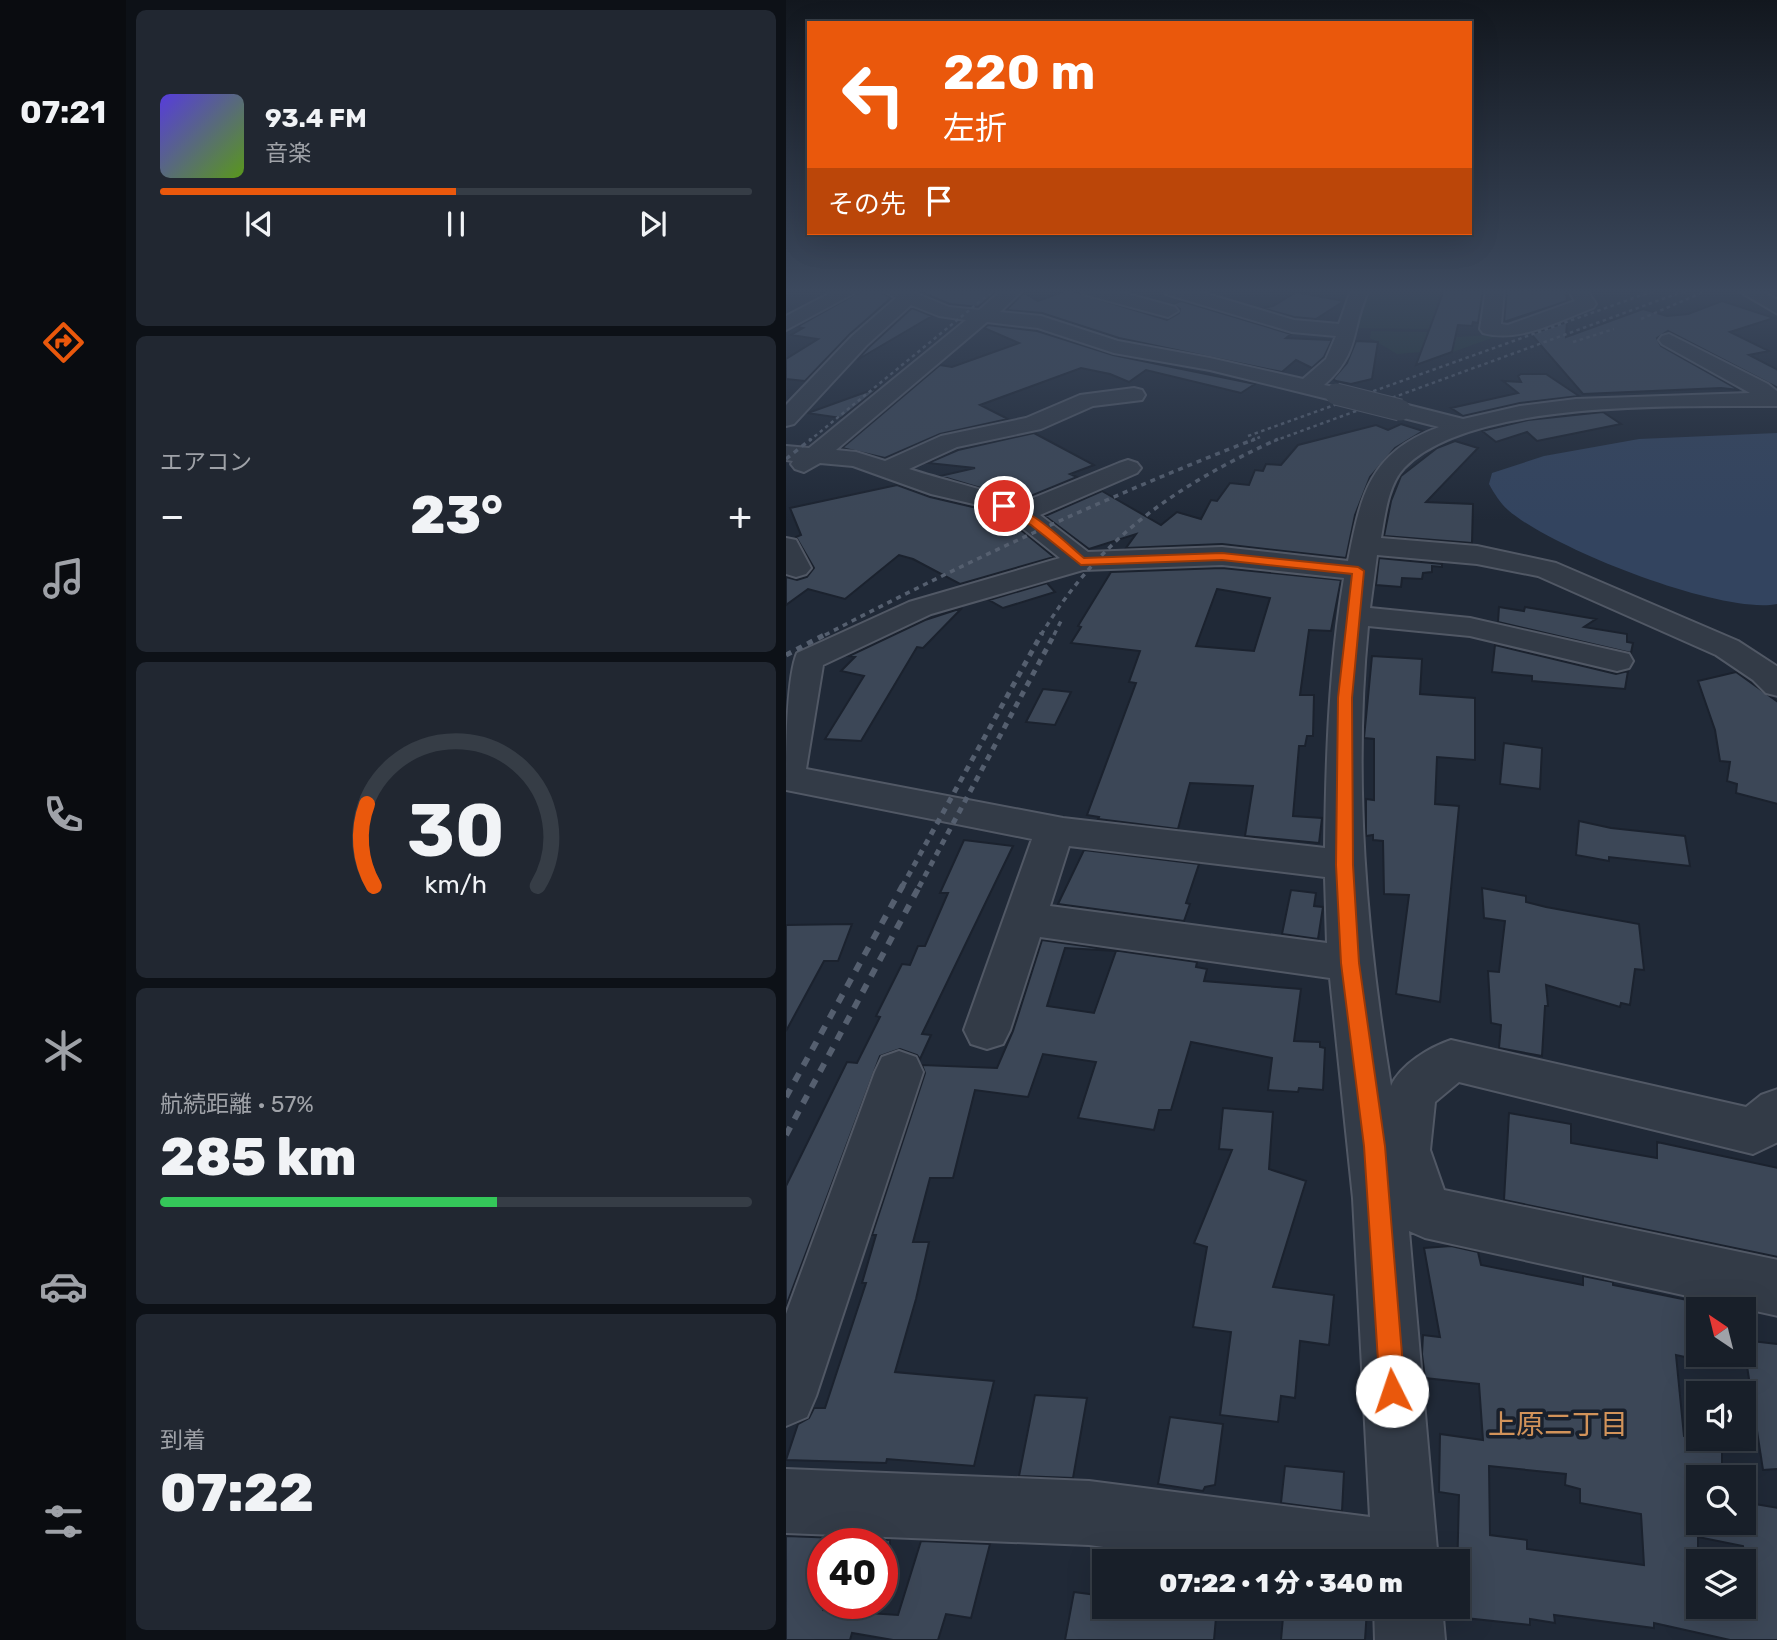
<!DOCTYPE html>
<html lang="ja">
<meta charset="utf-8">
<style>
:root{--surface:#181f29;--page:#212731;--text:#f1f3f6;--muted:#9fa2a8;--line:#363d46;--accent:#ea580c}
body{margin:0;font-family:Rubik,"Noto Sans JP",sans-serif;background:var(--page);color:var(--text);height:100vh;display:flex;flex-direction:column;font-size:26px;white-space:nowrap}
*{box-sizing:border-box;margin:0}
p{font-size:23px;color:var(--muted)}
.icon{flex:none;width:38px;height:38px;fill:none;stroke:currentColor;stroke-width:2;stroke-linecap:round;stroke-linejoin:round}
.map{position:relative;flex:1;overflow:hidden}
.details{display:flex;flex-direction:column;gap:10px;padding:10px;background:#0d1117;width:660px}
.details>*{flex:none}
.hud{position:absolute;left:21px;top:21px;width:665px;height:214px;border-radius:0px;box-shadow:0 7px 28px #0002,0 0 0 2px var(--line);background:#ea580c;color:#fff;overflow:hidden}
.needle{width:46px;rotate:325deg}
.buttons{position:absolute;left:900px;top:1297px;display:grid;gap:14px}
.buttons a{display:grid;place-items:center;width:70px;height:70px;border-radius:0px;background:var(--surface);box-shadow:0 7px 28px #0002,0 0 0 2px var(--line);font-size:35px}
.speed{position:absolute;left:21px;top:1528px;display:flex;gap:14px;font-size:35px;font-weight:700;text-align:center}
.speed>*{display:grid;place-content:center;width:91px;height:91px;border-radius:50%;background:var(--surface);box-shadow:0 7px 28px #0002,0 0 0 2px var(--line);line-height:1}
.speed .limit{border:10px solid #d22;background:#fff;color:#111}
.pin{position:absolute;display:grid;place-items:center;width:60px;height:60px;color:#fff;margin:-30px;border:4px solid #fff;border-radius:50%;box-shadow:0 2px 7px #0007}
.me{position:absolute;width:77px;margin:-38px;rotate:356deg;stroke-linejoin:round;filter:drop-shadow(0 0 5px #0008)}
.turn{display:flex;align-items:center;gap:24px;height:147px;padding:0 21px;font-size:32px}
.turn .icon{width:91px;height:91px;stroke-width:2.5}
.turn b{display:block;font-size:49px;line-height:60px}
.then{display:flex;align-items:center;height:66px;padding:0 21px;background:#0003;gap:14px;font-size:26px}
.big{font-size:52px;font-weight:800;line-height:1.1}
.details .card{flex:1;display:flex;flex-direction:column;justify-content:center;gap:10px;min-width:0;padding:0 24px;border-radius:10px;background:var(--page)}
.details .dial{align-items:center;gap:0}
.dial svg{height:182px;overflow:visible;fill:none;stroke:var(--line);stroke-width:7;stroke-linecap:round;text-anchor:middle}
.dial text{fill:var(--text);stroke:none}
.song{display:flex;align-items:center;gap:21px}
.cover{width:84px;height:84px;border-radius:10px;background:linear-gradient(135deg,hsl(250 70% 55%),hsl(90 70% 35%))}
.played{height:7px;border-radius:4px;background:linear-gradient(90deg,var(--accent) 50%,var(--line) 50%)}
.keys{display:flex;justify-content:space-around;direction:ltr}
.heat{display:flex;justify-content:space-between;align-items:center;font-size:38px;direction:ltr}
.charge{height:10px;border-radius:5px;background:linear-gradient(90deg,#34c759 57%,var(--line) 0)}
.trip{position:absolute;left:306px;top:1549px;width:378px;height:70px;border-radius:0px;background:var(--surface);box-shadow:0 7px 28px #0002,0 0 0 2px var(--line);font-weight:800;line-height:70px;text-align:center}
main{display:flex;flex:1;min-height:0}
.tabs{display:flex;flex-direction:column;width:126px;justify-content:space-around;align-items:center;background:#0a0c10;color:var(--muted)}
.tabs .icon{width:49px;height:49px}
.tabs .current{color:var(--accent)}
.tabs b{font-size:32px;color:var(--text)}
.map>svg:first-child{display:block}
.green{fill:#223538}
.water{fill:#33445f}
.building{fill:#3c4757;stroke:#1b222e;stroke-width:2;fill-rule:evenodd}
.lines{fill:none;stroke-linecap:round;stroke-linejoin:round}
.minor-casing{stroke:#515865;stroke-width:4}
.minor{fill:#333b47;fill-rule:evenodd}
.rail-far3{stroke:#555f6f;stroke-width:2.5;stroke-dasharray:3.5 3.5;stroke-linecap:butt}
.rail-far2{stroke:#555f6f;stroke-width:3.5;stroke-dasharray:5 5;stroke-linecap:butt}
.rail-far1{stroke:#555f6f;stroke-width:5;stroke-dasharray:6 6;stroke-linecap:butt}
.rail{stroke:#555f6f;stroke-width:6;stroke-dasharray:9 9;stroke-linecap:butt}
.minor-bridge-casing{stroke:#515865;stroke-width:23;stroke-linecap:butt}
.minor-bridge{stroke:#333b47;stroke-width:21}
.route{fill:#ea580c;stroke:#983908;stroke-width:2}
.labels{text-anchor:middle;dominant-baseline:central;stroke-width:7;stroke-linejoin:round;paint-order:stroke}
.near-neighbourhood-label{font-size:28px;fill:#d2935a;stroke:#19202c}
</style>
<main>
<nav class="tabs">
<b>07:21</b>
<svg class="icon current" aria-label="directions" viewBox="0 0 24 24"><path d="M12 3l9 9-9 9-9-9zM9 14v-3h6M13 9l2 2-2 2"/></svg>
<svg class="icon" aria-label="music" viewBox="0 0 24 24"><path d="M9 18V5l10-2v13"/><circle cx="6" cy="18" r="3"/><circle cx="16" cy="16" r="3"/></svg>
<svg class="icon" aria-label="phone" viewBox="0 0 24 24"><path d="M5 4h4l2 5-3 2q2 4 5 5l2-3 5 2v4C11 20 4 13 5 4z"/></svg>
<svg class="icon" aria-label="climate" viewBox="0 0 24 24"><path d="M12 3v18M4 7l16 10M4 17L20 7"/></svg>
<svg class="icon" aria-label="car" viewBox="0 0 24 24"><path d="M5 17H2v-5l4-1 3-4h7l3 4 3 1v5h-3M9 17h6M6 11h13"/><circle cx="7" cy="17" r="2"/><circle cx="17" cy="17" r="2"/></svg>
<svg class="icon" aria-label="filters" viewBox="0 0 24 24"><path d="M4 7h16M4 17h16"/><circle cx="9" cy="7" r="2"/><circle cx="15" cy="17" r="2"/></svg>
</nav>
<section class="details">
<div class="card">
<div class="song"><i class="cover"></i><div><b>93.4 FM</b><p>音楽</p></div></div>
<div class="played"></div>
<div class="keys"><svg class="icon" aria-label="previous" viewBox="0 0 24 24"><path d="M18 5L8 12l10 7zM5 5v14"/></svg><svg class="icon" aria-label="pause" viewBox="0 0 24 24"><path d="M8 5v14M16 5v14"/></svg><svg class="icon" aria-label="next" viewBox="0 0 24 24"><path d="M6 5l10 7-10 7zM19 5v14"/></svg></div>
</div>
<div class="card"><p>エアコン</p>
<div class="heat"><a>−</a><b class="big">23°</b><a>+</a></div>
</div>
<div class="card dial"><svg viewBox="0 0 100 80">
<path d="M14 69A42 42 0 1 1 86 69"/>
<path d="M14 69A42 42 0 0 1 11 33" stroke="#ea580c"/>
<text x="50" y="56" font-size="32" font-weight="700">30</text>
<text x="50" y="72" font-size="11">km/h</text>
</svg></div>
<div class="card"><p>航続距離 · 57%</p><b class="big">285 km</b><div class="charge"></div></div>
<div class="card"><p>到着</p><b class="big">07:22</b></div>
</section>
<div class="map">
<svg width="992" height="1640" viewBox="0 0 992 1640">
<rect width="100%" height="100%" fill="#202937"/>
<path class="green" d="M 582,290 L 654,292 L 645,329 L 567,328 Z
M 585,331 L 641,332 L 672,337 L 717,334 L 656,356 L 647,351 L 611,354 L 584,338 Z"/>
<path class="water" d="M 992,433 L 991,604 C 935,615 765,548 722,510 C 714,503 708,493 703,484 L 706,473 L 758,456 L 853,439 Z"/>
<path class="building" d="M 77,290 L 93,290 L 105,298 L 64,334 L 19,381 L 0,379 L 0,359 L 32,339 L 5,335 L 17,328 L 11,327 Z
M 130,290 L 210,290 L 210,292 L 192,307 L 164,304 Z
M 282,290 L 381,320 L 393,313 L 394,309 L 387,304 L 395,301 L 505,334 L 500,338 L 546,340 L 538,357 L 526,368 L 510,360 L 496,372 L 333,338 L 256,313 L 220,310 L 238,293 L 252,301 Z
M 658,290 L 697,290 L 692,323 L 687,322 L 686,326 L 672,325 L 666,352 L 630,365 Z
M 721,290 L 780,290 L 781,301 L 718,322 Z
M 510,292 L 558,301 L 530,319 L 508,317 L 476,308 L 487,306 Z
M 936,301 L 988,318 L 944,332 L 983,351 L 963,355 L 992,370 L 992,388 L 882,331 L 871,338 L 875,346 L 953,390 L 935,388 L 797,394 L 745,334 L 781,322 L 780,337 L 857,309 L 881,316 L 902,314 Z
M 126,308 L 146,316 L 71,360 L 83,347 Z
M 202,325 L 251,331 L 327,355 L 469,384 L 455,393 L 360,370 L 343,382 L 324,374 L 295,368 L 194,405 L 222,419 L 154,434 L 99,458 L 56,448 L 154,365 L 166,367 L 233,343 L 198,328 Z
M 570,341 L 592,342 L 586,379 L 565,384 L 550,381 L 547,379 L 561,363 Z
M 735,374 L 760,374 L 793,396 L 734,403 L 677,416 L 665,408 L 732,393 L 717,381 L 735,382 L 732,376 Z
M 94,387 L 55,418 L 21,413 L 22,413 Z
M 817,412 L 835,424 L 751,441 L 741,432 L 710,442 L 696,431 L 742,420 Z
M 615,424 L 637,431 L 609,448 L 584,477 L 569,515 L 560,558 L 436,544 L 340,548 L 350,534 L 303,549 L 259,516 L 316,491 L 375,525 L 391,512 L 415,519 L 425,500 L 431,501 L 444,483 L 463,485 L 469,470 L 477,471 L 480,464 L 495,465 L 512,445 L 590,425 L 602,430 Z
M 248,433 L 308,465 L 284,474 L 291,477 L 235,500 L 154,476 L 189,468 L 142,463 L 172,450 Z
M 669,441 L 692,448 L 640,502 L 687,504 L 686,543 L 598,536 L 605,501 L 615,476 L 651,448 Z
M 111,485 L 144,497 L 191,508 L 224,521 L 268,557 L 174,584 L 127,559 L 113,555 L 59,599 L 22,589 L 0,605 L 0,577 L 11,580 L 21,577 L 28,568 L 10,537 L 15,535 L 4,508 Z
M 593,558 L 656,564 L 656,567 L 646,566 L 646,572 L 637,573 L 636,579 L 616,578 L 615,587 L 590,585 Z
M 436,568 L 555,580 L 545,631 L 523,630 L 514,695 L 528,695 L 527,736 L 521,736 L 519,746 L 513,746 L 507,816 L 536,818 L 533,843 L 459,836 L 467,786 L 404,783 L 392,829 L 312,819 L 313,817 L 301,815 L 350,683 L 343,682 L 354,651 L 285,643 L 295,627 L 292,626 L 325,572 ZM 431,589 L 484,598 L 468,651 L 410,646 Z
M 261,583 L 269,592 L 217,608 L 203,600 Z
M 713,607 L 738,611 L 739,607 L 810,619 L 798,627 L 841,634 L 841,642 L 847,643 L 845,653 L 712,622 Z
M 176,608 L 137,648 L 131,647 L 75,741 L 39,739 L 78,676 L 55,671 L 69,657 L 63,656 L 139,620 Z
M 709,645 L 830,674 L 842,671 L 839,689 L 746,681 L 746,676 L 706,672 Z
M 586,656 L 636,659 L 634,694 L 689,698 L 689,760 L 651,757 L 649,804 L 673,806 L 654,1002 L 610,994 L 623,895 L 598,894 L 597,841 L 587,840 L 587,835 L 580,836 L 580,799 L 588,800 L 588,739 L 578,738 Z
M 950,672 L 992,702 L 992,804 L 950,793 L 951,784 L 941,781 L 944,762 L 934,761 L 929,730 L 912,681 Z
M 257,689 L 285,692 L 269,725 L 240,722 Z
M 718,743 L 756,748 L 754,789 L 714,784 Z
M 793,821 L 825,828 L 899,836 L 904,866 L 823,857 L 823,861 L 790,855 Z
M 178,840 L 227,846 L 136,1034 L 145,1035 L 134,1059 L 131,1055 L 114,1049 L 94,1056 L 0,1306 L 0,1186 L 61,1062 L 71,1063 L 94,1017 L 90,1016 L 116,964 L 124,965 L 132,946 L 139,946 L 162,893 L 154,893 Z
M 298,850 L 413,864 L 400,903 L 404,904 L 398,921 L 272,904 Z
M 696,888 L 740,896 L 740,902 L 760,907 L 853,924 L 858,970 L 849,969 L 844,1005 L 835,1003 L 834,1007 L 760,985 L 762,1006 L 759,1006 L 756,1056 L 713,1048 L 715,1025 L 705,1023 L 702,971 L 713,972 L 719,921 L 698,918 Z
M 505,890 L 530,893 L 528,906 L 537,907 L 532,939 L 496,934 Z
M 66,924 L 52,961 L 38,961 L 0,1031 L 0,925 Z
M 256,940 L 411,962 L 410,967 L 421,969 L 418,981 L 515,989 L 508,1041 L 534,1042 L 534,1047 L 539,1048 L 537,1090 L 513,1088 L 512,1092 L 482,1090 L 486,1058 L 405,1042 L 385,1110 L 373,1110 L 368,1130 L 292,1118 L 310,1062 L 257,1054 L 242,1097 L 189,1090 L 167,1178 L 144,1178 L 127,1242 L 143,1242 L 130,1299 L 109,1372 L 208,1381 L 188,1466 L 101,1459 L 100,1463 L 0,1460 L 12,1424 L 23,1418 L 28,1408 L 39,1408 L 80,1283 L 76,1283 L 90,1235 L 86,1235 L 139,1073 L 136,1065 L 211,1068 L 227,1031 ZM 279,948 L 330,951 L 308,1013 L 261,1006 Z
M 437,1108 L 487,1112 L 483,1169 L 520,1181 L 487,1287 L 548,1295 L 543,1345 L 514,1341 L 509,1398 L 495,1396 L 492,1422 L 434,1415 L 445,1332 L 407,1327 L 421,1247 L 408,1243 L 446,1150 L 433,1149 Z
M 723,1113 L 785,1124 L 785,1143 L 871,1158 L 871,1142 L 992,1168 L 992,1257 L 718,1200 Z
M 665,1246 L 692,1252 L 695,1265 L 797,1285 L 797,1276 L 827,1282 L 827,1285 L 926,1305 L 926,1309 L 912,1309 L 912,1350 L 899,1348 L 899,1357 L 890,1355 L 898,1436 L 936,1449 L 936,1477 L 912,1477 L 912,1522 L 957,1522 L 957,1502 L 992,1508 L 992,1640 L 944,1640 L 868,1623 L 868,1628 L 768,1615 L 769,1623 L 744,1619 L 744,1625 L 670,1617 L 673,1495 L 653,1492 L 654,1434 L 697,1440 L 693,1384 L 639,1378 L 636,1354 L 637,1335 L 654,1337 L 638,1248 ZM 703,1466 L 780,1474 L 779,1485 L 794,1489 L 794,1503 L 855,1514 L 858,1565 L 741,1549 L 741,1540 L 704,1535 ZM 912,1537 L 957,1546 L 964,1606 L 912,1606 Z
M 957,1340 L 992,1344 L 992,1469 L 977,1470 Z
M 249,1395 L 301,1398 L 287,1478 L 233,1476 Z
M 384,1417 L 437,1424 L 429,1485 L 419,1487 L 417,1491 L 372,1484 Z
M 499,1466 L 558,1472 L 556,1511 L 495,1503 Z
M 0,1536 L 104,1540 L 104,1544 L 37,1544 L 37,1610 L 112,1615 L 135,1541 L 204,1544 L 185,1618 L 160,1614 L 152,1640 L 107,1640 L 66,1633 L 64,1640 L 0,1640 Z
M 288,1592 L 318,1596 L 318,1606 L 431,1606 L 428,1640 L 279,1640 Z
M 491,1606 L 574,1606 L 581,1609 L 579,1640 L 495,1640 L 497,1617 L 491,1617 Z"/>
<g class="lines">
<g class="minor-casing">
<path id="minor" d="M 50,290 L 74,290 L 0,330 L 0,316 Z
M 96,290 L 122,290 L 163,307 L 193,310 L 216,290 L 237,290 L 214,312 L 255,316 L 332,341 L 424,358 L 517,379 L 540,359 L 550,336 L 506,332 L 380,294 L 378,290 L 408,290 L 508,320 L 553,324 L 565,290 L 583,290 C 564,328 576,352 538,385 L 558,389 L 561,394 L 558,399 L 550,401 L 424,370 L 328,353 L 252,328 L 201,322 L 50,450 L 70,452 L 99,461 L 155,436 L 240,418 L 294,395 L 348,388 L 356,390 L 359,395 L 356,400 L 307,406 L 255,429 L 171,447 L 123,469 C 160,481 199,489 235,503 L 333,463 L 342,460 L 351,463 L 355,468 L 351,473 L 254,515 L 302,552 L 436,547 L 562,561 C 575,494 583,453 653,427 L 606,415 L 602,410 L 606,405 L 614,403 L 677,419 L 734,406 L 790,399 L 964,393 L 876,344 L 873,340 L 876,336 L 883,334 L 982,384 L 992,392 L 992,406 C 898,407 686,398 618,468 C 602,485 599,515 595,538 L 691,546 L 770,563 L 952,641 L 992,667 L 992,696 L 980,693 L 967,680 L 930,655 L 752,576 L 691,564 L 591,555 L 584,608 L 684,618 L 843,654 L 847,661 L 843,668 L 831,671 L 684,636 L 582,626 C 567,779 580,934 605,1086 C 614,1065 644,1047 665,1040 L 960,1107 L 975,1095 L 992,1089 L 992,1142 L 967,1154 L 673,1082 L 649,1102 L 644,1150 L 658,1190 L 992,1260 L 992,1316 L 639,1238 L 623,1231 L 652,1561 L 419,1561 L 303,1545 L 0,1533 L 0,1469 L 303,1481 L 584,1517 L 567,1198 L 544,978 L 254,937 L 224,1030 L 217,1044 L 201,1049 L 185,1044 L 178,1030 L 246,839 L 0,790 C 0,757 0,679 11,653 L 123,602 L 274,558 L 225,519 L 192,505 L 145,494 L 67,466 L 34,463 L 18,472 L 9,469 L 5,464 L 7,461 L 0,460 L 0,446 L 23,448 L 180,320 L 153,316 L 125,305 L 81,345 L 8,424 L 0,426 L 0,405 L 66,336 L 110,298 ZM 436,565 L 558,578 C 543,666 540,758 539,848 L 277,818 L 20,769 L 37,665 L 145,614 L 297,570 ZM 283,846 L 539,877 L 541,943 L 264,906 Z
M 295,290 L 327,290 L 389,307 L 392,311 L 382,317 L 297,294 Z
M 700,290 L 718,290 L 715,324 L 722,325 L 789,301 L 782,290 L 801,290 L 810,304 L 807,308 C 772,321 734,343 697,333 L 694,329 Z
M 951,290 L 974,290 L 992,300 L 992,314 Z
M 0,538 L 10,540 L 25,568 L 20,574 L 10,577 L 0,574 Z
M 113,1051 L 130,1057 L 137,1072 L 30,1396 L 21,1417 L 0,1426 L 0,1314 L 89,1072 L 96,1057 Z
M 588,1606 L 656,1606 L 659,1640 L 589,1640 Z"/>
</g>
<use href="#minor" class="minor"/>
<path class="rail-far3" d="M 855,319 L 922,290
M 787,342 L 828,329
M 462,436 L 870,290
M 23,441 L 208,290
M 465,441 L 474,437
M 488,441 L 901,290"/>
<path class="rail-far2" d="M 0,459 L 25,439
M 39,635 C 179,562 322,496 469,439
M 255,635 C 314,537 389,486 492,439
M 268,635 L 276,619"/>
<path class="rail-far1" d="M 0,655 L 42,633
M 116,887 L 256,633
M 133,887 L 269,633"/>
<path class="rail" d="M 0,1097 L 117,885
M 0,1135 L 134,885"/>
<g class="minor-bridge-casing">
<path id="minor-bridge" d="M 550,394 L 614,410"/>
</g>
<use href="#minor-bridge" class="minor-bridge"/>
</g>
<linearGradient id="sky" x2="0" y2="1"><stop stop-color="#12171e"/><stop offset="0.56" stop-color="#3c495e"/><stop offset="1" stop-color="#3c495e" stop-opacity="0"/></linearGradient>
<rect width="992" height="520" fill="url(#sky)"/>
<path class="route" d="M 214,504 C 238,501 280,543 298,558 L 436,553 L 572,567 L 578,571 L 566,698 L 567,865 L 573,963 L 599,1146 L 619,1391 L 615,1400 L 606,1404 L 597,1400 L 594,1391 L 578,1146 L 555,963 L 550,865 L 552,698 L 566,574 L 436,560 L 295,565 L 245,525 L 214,509 Z"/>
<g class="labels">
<g class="near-neighbourhood-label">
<text x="772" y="1424">上原二丁目</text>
</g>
</g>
</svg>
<div class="buttons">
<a><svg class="needle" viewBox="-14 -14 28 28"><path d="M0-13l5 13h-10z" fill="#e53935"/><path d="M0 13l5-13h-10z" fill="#9fa2a8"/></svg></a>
<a><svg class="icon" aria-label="sound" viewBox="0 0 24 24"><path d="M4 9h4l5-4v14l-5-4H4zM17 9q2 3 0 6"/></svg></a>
<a><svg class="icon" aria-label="search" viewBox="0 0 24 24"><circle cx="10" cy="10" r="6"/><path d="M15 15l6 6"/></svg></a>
<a><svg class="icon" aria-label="layers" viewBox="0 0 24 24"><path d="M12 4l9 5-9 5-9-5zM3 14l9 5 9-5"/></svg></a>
</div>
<div class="speed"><div class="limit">40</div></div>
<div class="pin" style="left:218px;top:506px;background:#d93025"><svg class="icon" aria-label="arrive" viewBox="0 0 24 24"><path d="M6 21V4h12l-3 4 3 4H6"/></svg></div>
<svg class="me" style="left:606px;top:1391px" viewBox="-20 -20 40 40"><circle r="19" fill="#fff"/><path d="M0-13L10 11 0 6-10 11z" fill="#ea580c"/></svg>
<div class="trip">07:22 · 1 分 · 340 m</div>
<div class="hud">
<div class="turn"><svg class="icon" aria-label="left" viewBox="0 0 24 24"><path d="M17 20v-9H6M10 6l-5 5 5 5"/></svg><div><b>220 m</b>左折</div></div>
<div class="then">その先<svg class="icon" aria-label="arrive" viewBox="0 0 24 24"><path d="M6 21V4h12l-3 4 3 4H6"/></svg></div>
</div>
</div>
</main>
